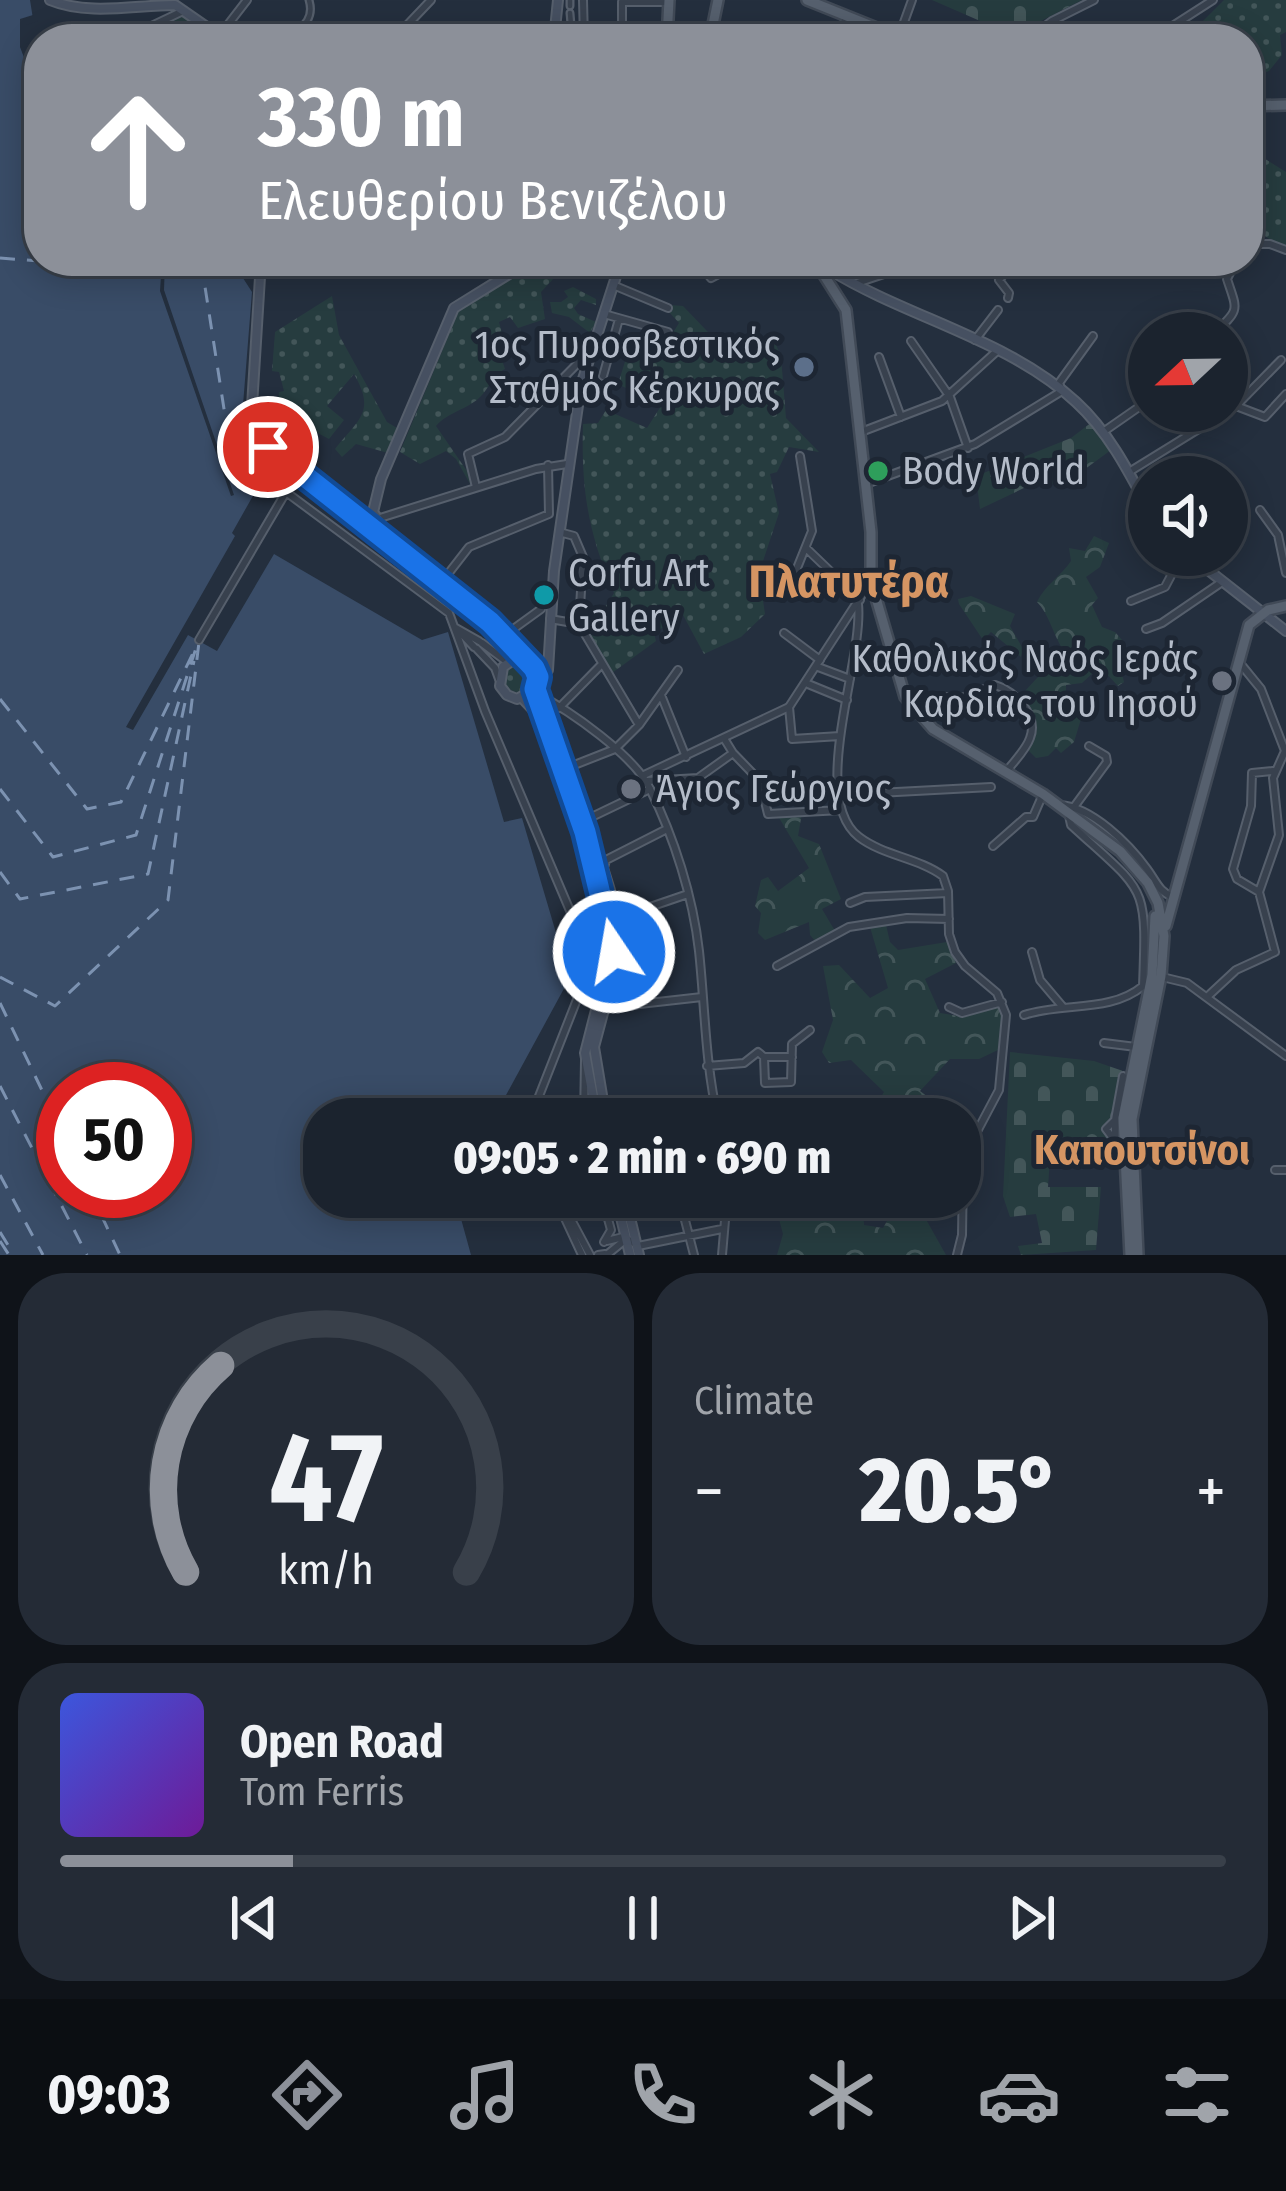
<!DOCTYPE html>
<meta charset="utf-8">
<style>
:root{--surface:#1b232e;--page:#242b36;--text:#f1f3f6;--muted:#a0a4aa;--line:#39404a;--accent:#8c9099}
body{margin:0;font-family:"Fira Sans Condensed",sans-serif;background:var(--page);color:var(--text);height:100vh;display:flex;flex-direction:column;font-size:45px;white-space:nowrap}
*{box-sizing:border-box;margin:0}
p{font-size:39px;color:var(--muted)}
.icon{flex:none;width:66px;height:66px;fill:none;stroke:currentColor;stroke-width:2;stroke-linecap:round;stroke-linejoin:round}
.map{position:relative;height:1255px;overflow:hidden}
.panel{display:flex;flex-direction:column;gap:18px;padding:18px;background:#0f1319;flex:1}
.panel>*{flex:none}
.top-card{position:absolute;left:24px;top:24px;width:1239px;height:252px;border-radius:48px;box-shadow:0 6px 30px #0003,0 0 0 3px var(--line);background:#8c9099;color:#fff;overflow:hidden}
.needle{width:78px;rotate:248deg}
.tools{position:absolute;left:1128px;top:312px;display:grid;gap:24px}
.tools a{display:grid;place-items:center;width:120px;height:120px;border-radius:50%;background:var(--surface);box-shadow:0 6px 30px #0003,0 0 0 3px var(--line);font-size:60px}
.speed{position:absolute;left:36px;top:1062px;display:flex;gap:24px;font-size:60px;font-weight:700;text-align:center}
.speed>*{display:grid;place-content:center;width:156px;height:156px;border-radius:50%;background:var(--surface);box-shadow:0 6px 30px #0003,0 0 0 3px var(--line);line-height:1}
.speed .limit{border:18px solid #d22;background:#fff;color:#111}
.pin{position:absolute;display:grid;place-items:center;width:102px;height:102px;color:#fff;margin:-51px;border:6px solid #fff;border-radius:50%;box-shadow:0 3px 12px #0007}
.me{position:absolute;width:132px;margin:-66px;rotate:348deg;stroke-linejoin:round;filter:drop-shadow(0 0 9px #0008)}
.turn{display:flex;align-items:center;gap:42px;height:252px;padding:0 36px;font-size:54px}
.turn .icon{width:156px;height:156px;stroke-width:2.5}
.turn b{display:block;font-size:84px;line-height:102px}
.big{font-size:90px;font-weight:800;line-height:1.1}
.panel .tile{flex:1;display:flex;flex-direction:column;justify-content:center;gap:18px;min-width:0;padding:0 42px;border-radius:48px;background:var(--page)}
.panel .dial{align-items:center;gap:0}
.dial svg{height:312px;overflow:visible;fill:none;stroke:var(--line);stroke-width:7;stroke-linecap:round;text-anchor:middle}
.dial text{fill:var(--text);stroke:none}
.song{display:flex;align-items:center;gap:36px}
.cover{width:144px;height:144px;border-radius:18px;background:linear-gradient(135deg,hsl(230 70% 55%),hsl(280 70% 35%))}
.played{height:12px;border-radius:6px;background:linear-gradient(90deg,var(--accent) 20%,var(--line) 20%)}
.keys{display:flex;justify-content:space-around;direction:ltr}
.heat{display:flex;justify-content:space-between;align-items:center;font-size:66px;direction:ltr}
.panel .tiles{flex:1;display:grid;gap:18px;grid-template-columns:1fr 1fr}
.tile:last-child{grid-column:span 2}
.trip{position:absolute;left:303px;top:1098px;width:678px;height:120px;border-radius:48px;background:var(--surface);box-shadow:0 6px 30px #0003,0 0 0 3px var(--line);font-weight:800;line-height:120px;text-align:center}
.dock{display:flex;height:192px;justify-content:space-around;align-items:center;background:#0b0e12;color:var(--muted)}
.dock .icon{width:84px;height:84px}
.dock .selected{color:var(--accent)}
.dock b{font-size:54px;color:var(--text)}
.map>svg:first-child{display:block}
.grass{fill:url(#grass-dots)}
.forest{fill:url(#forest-crowns)}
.cemetery{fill:url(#cemetery-stones)}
.water{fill:#394c67;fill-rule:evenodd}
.pier{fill:#242f3e}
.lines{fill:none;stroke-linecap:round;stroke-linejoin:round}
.ferry{stroke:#7c92b1;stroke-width:3;stroke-dasharray:15 12;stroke-linecap:butt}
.pedestrian-casing{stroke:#565f6c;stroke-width:9}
.minor-casing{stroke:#565f6c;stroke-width:10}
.tertiary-casing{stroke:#565f6c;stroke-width:10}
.secondary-casing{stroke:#565f6c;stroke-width:12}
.primary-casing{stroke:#414a57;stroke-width:14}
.pedestrian{stroke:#38414e;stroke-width:4.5}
.minor{stroke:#38414e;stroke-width:6}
.tertiary{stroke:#38414e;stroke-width:6}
.secondary{stroke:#465061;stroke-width:8}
.primary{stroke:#56606e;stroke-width:9}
.route-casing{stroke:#114b97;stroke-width:30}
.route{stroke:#1a73e8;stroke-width:21}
.service-dot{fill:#5c6f8a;stroke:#1d2633;stroke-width:4.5}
.leisure-dot{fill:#2e9e5b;stroke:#1d2633;stroke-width:4.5}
.culture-dot{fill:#0f9aa8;stroke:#1d2633;stroke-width:4.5}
.worship-dot{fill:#6b7280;stroke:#1d2633;stroke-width:4.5}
.labels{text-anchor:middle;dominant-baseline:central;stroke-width:10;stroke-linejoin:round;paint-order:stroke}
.poi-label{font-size:39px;fill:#b4bcc9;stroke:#1d2633;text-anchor:start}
.neighbourhood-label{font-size:42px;font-weight:bold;fill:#d59563;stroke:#1d2633}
.quarter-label{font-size:45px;font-weight:bold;fill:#d59563;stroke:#1d2633}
</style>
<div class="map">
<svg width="1286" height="1255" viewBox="0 0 1286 1255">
<defs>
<pattern id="grass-dots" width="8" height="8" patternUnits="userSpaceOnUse" patternTransform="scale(3)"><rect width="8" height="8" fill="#263c3f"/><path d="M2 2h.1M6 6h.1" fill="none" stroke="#435659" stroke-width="1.8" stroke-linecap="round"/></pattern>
<pattern id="forest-crowns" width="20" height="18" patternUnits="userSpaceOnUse" patternTransform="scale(3)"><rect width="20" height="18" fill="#263c3f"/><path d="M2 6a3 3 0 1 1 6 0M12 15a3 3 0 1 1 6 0" fill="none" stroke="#435659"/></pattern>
<pattern id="cemetery-stones" width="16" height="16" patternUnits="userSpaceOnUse" patternTransform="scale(3)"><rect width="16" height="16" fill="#263c3f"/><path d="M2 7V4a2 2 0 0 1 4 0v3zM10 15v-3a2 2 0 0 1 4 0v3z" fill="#435659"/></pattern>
</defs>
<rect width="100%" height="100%" fill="#242f3e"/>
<path class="grass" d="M 1224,0 L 1286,0 L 1286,32 L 1280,35 L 1282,55 L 1269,71 L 1250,78 L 1250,82 L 1248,39 L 1174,39 L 1188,24 L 1196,28 Z
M 1253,128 L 1266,139 L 1259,155 L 1286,172 L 1286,249 L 1248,226 L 1248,134 Z
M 545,261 L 570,261 L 541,292 L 545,319 L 518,328 L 510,317 L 499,322 L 502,333 L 495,339 L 505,369 C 491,376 491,387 479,398 C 466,410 448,412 436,426 L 467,471 L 470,484 L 456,459 L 446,451 L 420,464 L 400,452 L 460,308 Z
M 573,287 L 596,299 L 596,305 L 581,300 L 574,308 L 578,314 L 596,322 L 590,333 L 569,317 L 552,313 L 550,302 L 561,302 L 568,297 L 564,291 Z
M 332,296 L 339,335 L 387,422 L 397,428 L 388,453 L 356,444 L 342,457 L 335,449 C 359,419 376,412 354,374 L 327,406 L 344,420 L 329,439 L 308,428 L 293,431 L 277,414 L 279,392 L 284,391 L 279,372 L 272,371 L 275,332 Z
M 671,305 L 683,306 L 730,355 L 746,362 L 775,342 L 781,357 L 786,418 L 819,452 L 789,447 L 777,472 L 770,474 L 779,513 L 759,573 L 765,614 L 741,637 L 704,654 L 683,615 L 654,633 L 656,641 L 612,673 L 588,635 L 614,593 C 588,533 581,489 583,424 L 598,423 L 606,410 L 647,428 L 661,406 L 618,384 L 628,352 C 653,357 668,342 679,323 L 668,311 Z
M505 679a13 13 0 1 1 26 0a13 13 0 1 1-26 0Z"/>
<path class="forest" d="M 187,14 L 217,39 L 140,39 L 140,38 Z
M 1094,536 L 1109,543 L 1100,567 L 1086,577 L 1098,598 L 1092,605 L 1102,627 L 1115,632 L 1122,640 L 1119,662 L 1124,682 L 1118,686 L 1103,670 L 1095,671 L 1082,683 L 1066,685 L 1066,702 L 1081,719 L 1074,742 L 1061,753 L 1056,748 L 1048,756 L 1036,758 L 1027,749 L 1031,720 L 1025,691 L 1063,650 C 1053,634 1049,614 1037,602 C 1045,585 1060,577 1071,561 L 1069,548 L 1085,551 Z
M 971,596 L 1015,614 L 1010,626 L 1023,649 L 1021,657 L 991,632 L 983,640 L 959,604 L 958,599 Z
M 802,813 L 798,836 L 819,844 L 841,899 L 822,909 L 835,931 L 816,942 L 810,935 L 809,922 L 765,940 L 758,933 L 761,913 L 755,906 L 761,880 L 768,877 L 778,891 L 809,868 L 778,816 Z
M 886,925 L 890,942 L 898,950 L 947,942 L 956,963 L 925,979 L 940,1013 L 959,1016 L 999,1006 L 1002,1017 L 1000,1049 L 979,1059 L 950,1059 L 920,1091 L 943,1108 L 940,1119 L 878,1102 L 884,1092 L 851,1060 L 829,1063 L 822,1052 L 833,1020 L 823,966 L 839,965 L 870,998 L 888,988 L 870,927 Z
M 775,1197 L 784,1197 L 789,1204 L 804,1201 L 804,1197 L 862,1197 L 864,1225 L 883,1228 L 898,1202 L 919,1207 L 946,1255 L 777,1255 L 783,1234 L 779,1219 L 769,1215 L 765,1203 Z"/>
<path class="cemetery" d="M 932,0 L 1082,0 L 1033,25 L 1019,38 Z
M 1092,422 L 1111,450 L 1081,472 L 1050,485 L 1045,478 L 980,509 L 976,476 L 1071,438 Z
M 1010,1052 L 1094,1061 L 1123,1071 L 1114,1119 L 1105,1127 L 1112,1146 L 1051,1144 L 1048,1187 L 1101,1187 L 1096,1250 L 1021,1255 L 1018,1246 L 1042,1243 L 1036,1214 L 1010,1217 L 1003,1196 Z"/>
<path class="water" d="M 0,0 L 30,0 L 33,19 L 20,19 L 20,47 L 26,49 L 39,71 L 39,261 L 232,261 L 252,292 L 241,430 L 231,440 L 237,456 L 256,450 L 272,462 L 232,533 L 235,536 L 126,727 L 133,730 L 188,635 L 217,651 L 274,554 L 422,640 L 448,632 L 504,822 L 522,818 L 562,953 L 579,961 L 493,1119 L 324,1119 L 324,1197 L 455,1197 L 471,1255 L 0,1255 ZM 63,1089 L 165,1089 L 165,1191 L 63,1191 Z"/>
<path class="pier" d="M 33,15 L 38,21 L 26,25 L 26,43 L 39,45 L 39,97 L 20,47 L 20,19 Z
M 162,261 L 165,261 L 164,290 L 234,495 L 231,496 L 160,291 Z"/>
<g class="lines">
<path class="ferry" d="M 0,258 L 39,261
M 43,261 L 122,266 L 129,261
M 201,261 L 229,441 L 233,446
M 0,699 L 87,809 L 121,802 L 193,653
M 0,789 L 53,857 L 136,835 L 196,648
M 0,872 L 20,899 L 148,874 L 194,661
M 0,977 L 55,1006 L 168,900 L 199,642
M 0,1003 L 63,1134
M 0,1086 L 87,1255
M 0,1175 L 43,1255
M 90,1191 L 120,1255
M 0,1232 L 14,1255
M 0,1241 L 9,1255"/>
<g class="pedestrian-casing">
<path id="pedestrian" d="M 570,0 L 570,6
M 570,13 L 571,25
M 571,31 L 571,39
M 287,39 C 302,27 315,20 309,0"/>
</g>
<g class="minor-casing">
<path id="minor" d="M 583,0 L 584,39
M 622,2 L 669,2
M 1171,27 L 1213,0
M 298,31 L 306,39
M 220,35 L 247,0
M 899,36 L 912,0
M 394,39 L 431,0
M 622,39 L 622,3
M 838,39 L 847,15
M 1028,39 L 1052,21 L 1094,0
M 1248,244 L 1270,244 L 1286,250
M 586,261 L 617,272
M 697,261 L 711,278 L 743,261
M 854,284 L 923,261
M 613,285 L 668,308
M 1008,298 L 1009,293 L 999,280 L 1015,261
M 604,314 L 668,332
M 1214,333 C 1241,309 1237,310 1227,279 L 1236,261
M 975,340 L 998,310
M 911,341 L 950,397 L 968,448
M 879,357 L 901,417
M 603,376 L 619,319
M 1236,406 L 1281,360
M 861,432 L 942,401 L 997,351
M 1103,432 L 1149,400
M 1129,472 L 1236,406 L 1265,417 L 1286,394
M 866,484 L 975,444 L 1062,391 L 1059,383 L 1093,336
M 476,487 L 468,454 L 505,437 L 578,363 L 588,357
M 1260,510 L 1278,535 L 1286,573
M 559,532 L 574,536 L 583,557 L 579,624 L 639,725
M 807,549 L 860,600
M 441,583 L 469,547 L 549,514 L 548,465
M 791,583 L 812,531 L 800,456
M 1131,601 L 1165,587 L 1174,570 L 1202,555
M 858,604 C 864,660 808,798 859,837 C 884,856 919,858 943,876 L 948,891 L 949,934 L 955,952 L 965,966 L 997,993 L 1006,1015 L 999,1090 L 972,1141 L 963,1170 L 962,1235 L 957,1255
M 550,619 L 579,624
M 456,628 L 479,641
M 1146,629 L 1162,623 L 1222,582
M 459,631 L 474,647
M 784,633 L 820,660
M 505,635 L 541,609
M 199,640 L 286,492 L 449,613 L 485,711 L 588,953 L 587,974 L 530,1119
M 482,643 L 506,661
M 477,649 L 495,668 L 499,679
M 818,667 L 850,679
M 808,684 L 847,700
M 661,695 L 686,757
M 947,697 L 962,698 L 995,685 C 1014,691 1039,715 1030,738 C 1026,750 1014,761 1007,771
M 789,707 L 792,739 L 840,736
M 559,708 L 601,665
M 733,753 L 760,781 L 768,814 L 841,810
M 559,771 L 615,749 L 639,725 L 678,670
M 647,781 L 698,778 L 733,753 L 725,740
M 650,789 C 674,837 693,897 699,951 C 705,1007 705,1063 718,1119
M 840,795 L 991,787
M 1074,807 L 1107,762 L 1106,756 L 1089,746
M 1069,816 L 1071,825 C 1146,894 1147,881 1143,986 L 1150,987
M 993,846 L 1026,817 L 1033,817 L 1043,794
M 611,890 L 604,868 L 606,860 L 665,830
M 1259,892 L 1237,879 L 1233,869 L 1251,806 L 1252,773 L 1273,771
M 850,903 L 865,897 L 948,893
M 606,922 L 688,894
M 1032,952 L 1040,980 L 1062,1006
M 777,966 L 849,927 L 907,918 L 949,919
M 1207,997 L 1236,970 L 1275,952 L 1259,892 L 1279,835 L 1273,778 L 1285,751 L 1261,689 L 1239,662
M 949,1007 L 962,1013 L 1002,1002
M 604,1008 L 702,997
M 1024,1015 C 1064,1002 1110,1013 1143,986
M 1104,1043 L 1136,1047
M 764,1057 L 765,1083 L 791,1082 L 792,1044 L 810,1030
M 707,1066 L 744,1063 L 758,1052 L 764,1057 L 792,1057
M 837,1118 L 831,1104 L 864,1100 L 923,1119
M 584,1119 L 585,1060
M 638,1119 L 639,1119
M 1115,1141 L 1106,1129 L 1115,1120
M 1115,1144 L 1115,1120 L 1123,1076
M 1275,1170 L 1286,1170
M 555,1197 L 582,1255
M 559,1197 L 590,1255
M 602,1197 L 611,1230 L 604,1242
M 679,1197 L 694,1255
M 904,1197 L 912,1202 L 950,1205
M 607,1241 L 623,1237 L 636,1244
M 638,1246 L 722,1229
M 609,1253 L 625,1240
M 598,1255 L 605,1254
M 722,1255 L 727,1197"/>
</g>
<g class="tertiary-casing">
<path id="tertiary" d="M 136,39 L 141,31 L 183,11
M 380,518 L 536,469 L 567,464
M 537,694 C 569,710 635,756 650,789 L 577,824
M 644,775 L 789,707 L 869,584
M 1060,805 C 1092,807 1129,844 1147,869 C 1156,881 1159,892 1173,897
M 1158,976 L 1187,983 L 1286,1056"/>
</g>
<g class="secondary-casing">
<path id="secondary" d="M 50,0 C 89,16 135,5 175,5 L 224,39
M 554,39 L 558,0
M 261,261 L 252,406 L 263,440 L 490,622 L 516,645 L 537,674 L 535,689 L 581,822 L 614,952 L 614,972 L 594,1047 L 606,1119
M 822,270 L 830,270 C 908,318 1008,339 1076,402 C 1108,431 1129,472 1149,510
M 374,530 L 380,522 L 373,512 L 381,479 L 454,308 L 530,261
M 1189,555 L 1286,631
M 525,661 L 513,660 L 503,667 L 500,686 L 507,695 L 517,699 L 535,689
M 537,674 L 548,670 L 554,571 L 581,385 L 621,261
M 522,698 L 537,714 L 579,840 L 606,951 L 606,971 L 585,1053 L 597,1119
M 616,1197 L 630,1255
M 625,1197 L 639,1255"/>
</g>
<g class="primary-casing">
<path id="primary" d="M 807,0 L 904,39
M 667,39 L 669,0
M 710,39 L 718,0
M 1248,106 L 1286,105
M 815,261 L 846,310 L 871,532 L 871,581 L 905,697 L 933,729 L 1043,794 L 1120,851 L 1148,883 L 1158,903 L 1164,936 L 1161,976 L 1132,1119 L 1138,1255
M 1166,926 L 1249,625 L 1268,610 L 1286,606
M 1130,1255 L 1123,1118 L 1152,975 L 1155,916"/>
</g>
<use href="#pedestrian" class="pedestrian"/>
<use href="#minor" class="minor"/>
<use href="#tertiary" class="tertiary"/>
<use href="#secondary" class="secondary"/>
<use href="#primary" class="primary"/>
</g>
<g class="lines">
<g class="route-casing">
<path id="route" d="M 268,447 L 490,622 L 534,668 L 538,677 L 535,689 L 585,832 L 614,952"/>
</g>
<use href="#route" class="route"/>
</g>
<circle class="service-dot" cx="804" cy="367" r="12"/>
<circle class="leisure-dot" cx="878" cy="471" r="12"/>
<circle class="culture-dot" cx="544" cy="595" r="12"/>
<g class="worship-dot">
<circle cx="1222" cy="681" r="12"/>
<circle cx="631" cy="789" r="12"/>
</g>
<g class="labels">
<g class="poi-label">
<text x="780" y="345" text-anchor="end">1ος Πυροσβεστικός<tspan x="780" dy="45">Σταθμός Κέρκυρας</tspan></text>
<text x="902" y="471">Body World</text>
<text x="568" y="573">Corfu Art<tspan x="568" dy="45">Gallery</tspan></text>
<text x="1198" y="659" text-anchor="end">Καθολικός Ναός Ιεράς<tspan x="1198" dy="45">Καρδίας του Ιησού</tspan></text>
<text x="655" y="789">Άγιος Γεώργιος</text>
</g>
<g class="neighbourhood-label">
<text x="1142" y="1150">Καπουτσίνοι</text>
</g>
<g class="quarter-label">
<text x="849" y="582">Πλατυτέρα</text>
</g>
</g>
</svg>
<div class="tools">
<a><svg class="needle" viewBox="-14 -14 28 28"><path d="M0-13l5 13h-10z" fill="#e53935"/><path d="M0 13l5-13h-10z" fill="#a0a4aa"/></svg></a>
<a><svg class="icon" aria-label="sound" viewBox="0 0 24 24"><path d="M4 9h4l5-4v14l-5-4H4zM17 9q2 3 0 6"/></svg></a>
</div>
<div class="speed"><div class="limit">50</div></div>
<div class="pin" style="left:268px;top:447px;background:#d93025"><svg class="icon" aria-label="arrive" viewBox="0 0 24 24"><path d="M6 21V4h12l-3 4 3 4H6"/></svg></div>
<svg class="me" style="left:614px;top:952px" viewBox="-20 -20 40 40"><circle r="17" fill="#1a73e8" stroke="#fff" stroke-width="3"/><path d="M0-11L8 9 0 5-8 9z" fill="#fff"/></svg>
<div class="trip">09:05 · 2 min · 690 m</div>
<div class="top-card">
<div class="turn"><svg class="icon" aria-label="ahead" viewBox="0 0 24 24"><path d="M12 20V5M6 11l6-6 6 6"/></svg><div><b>330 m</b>Ελευθερίου Βενιζέλου</div></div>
</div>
</div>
<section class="panel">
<div class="tiles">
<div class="tile dial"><svg viewBox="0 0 100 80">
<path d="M14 69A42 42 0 1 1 86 69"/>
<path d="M14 69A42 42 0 0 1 23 16" stroke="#8c9099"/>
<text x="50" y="56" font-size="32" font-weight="700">47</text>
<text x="50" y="72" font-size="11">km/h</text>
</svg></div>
<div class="tile"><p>Climate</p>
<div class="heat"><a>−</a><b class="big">20.5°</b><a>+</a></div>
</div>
<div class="tile">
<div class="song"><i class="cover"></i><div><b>Open Road</b><p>Tom Ferris</p></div></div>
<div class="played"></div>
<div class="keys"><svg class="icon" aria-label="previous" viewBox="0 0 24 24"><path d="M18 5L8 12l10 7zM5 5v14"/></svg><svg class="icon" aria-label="pause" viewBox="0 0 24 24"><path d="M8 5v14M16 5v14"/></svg><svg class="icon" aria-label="next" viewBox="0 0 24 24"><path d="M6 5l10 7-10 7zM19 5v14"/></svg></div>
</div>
</div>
</section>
<nav class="dock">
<b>09:03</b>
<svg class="icon selected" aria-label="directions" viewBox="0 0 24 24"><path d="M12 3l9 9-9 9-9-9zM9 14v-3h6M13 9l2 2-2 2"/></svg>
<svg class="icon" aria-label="music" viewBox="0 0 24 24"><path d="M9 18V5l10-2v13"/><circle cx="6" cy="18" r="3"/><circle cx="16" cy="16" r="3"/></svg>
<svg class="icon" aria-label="phone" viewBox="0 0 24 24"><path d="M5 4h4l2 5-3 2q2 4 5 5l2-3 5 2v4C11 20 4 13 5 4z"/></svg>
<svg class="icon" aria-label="climate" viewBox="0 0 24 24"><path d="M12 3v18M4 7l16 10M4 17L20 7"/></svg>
<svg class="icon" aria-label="car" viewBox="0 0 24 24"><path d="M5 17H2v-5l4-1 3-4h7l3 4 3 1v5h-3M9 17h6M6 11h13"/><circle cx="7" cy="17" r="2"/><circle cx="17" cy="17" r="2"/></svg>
<svg class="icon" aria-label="filters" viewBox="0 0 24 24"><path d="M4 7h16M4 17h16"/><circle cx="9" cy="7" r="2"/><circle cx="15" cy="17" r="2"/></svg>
</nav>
